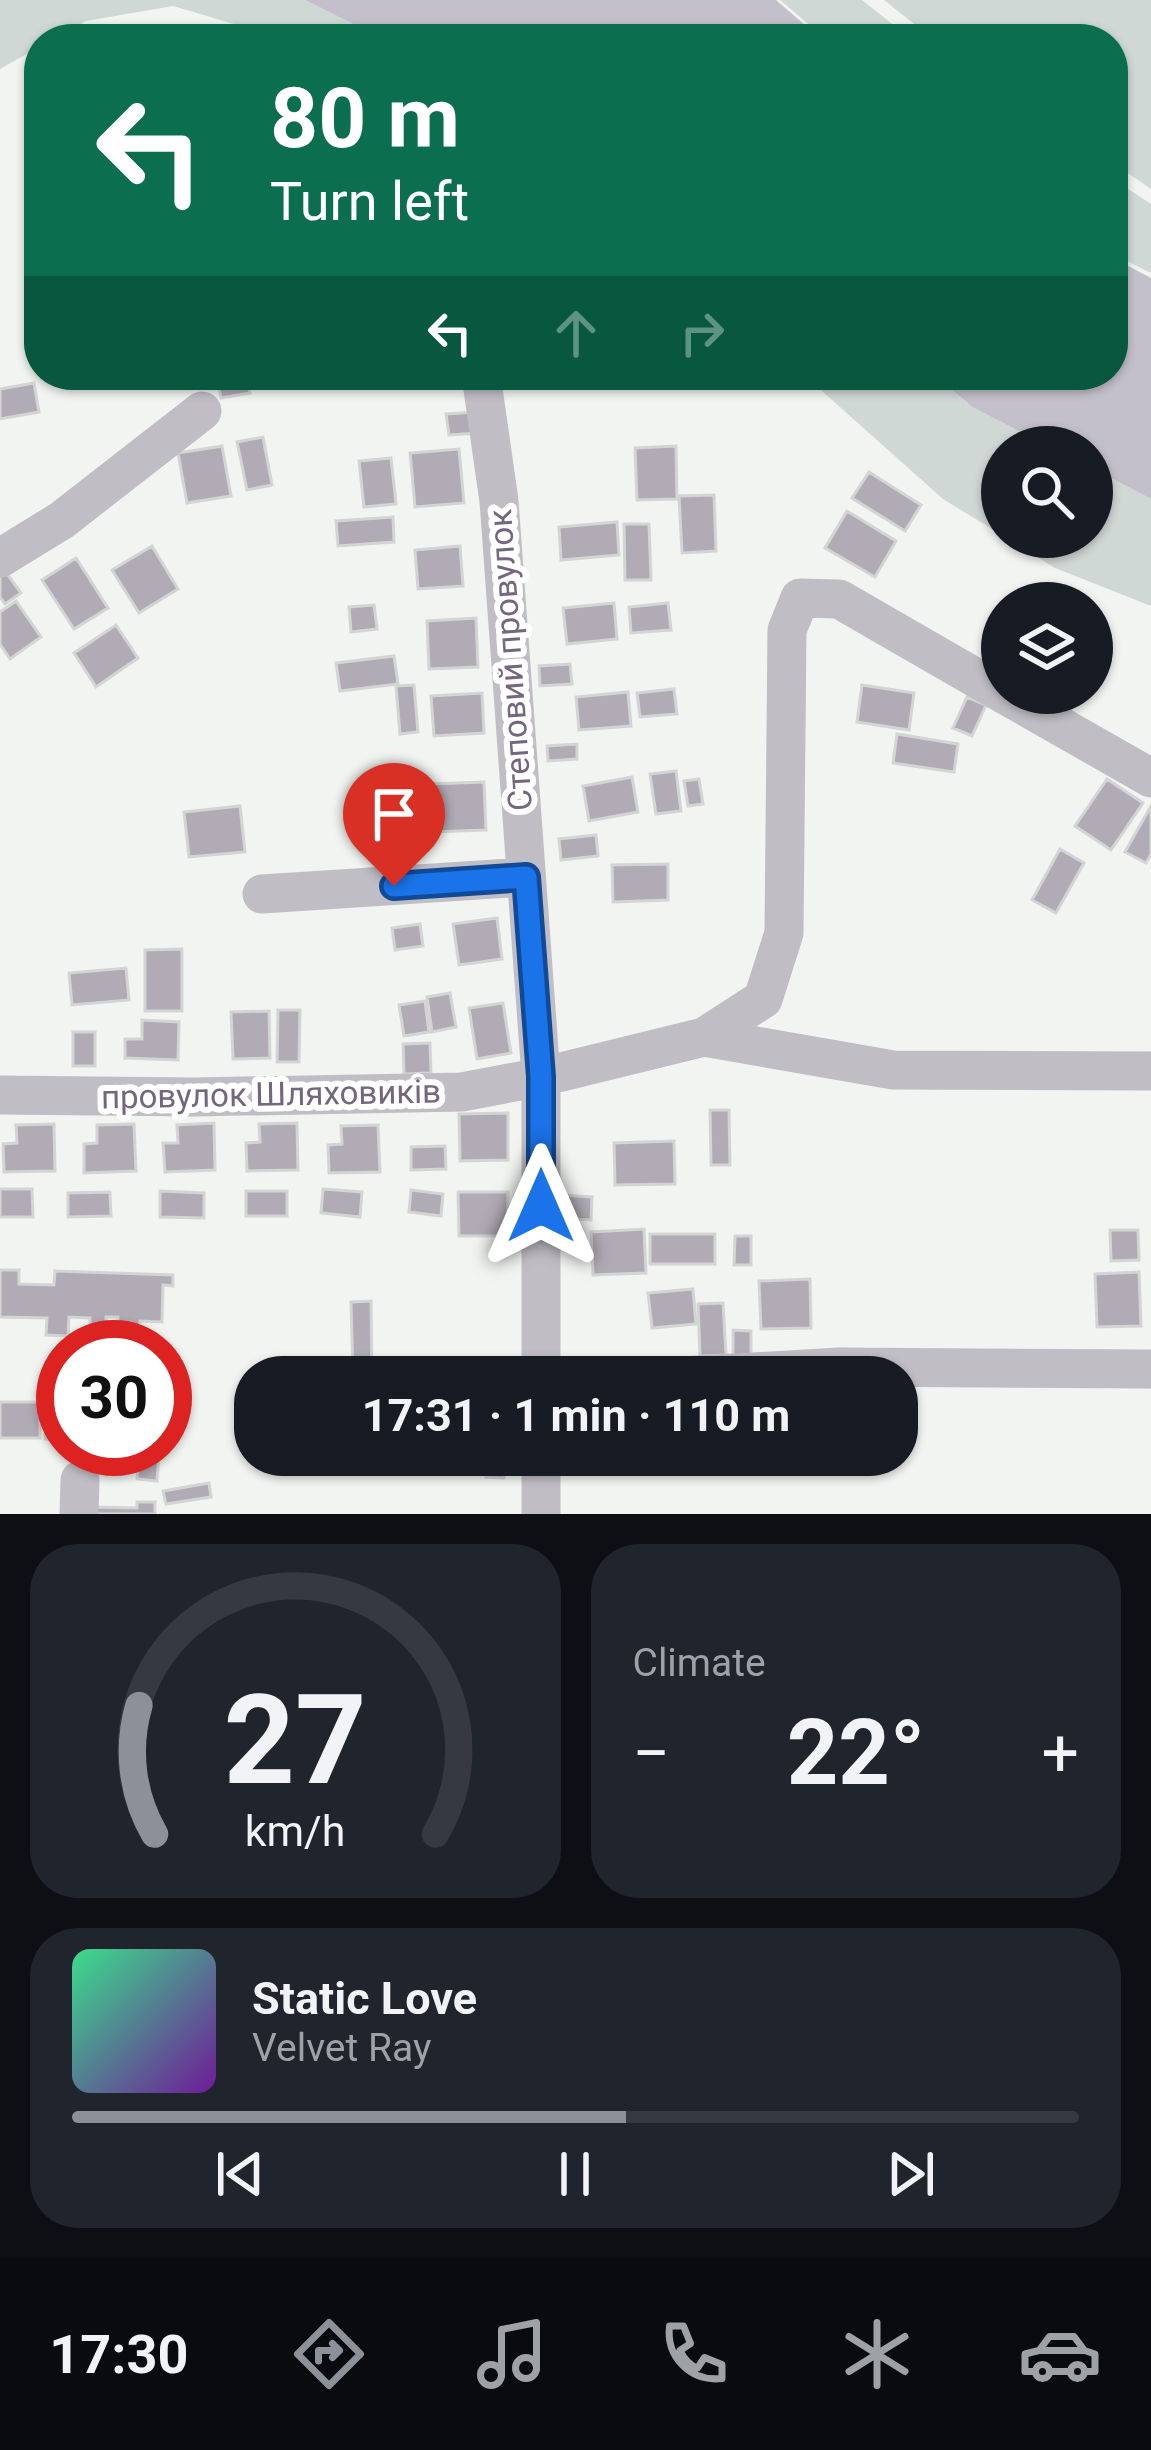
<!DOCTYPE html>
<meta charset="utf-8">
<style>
:root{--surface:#171b24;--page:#20242c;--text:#f1f3f6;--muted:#9ea1a6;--line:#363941;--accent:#8c9099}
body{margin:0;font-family:Roboto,sans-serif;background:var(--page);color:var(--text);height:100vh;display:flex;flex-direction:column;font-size:45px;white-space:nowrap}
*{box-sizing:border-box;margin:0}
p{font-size:39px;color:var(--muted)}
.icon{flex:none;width:66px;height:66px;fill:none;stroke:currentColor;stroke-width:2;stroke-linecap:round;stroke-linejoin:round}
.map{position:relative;height:1514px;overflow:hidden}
.panel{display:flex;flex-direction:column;gap:30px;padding:30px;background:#0d0f14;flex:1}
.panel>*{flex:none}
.top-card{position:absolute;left:24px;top:24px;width:1104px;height:366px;border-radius:48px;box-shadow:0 3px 9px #0004;background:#0b6e4f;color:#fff;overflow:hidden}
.tools{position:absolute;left:981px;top:426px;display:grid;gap:24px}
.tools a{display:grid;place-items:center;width:132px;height:132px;border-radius:50%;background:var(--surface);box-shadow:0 3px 9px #0004;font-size:60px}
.speed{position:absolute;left:36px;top:1320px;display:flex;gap:24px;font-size:60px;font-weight:700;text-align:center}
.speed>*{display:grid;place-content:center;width:156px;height:156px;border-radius:50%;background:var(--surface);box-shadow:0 3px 9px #0004;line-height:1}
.speed .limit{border:18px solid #d22;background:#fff;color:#111}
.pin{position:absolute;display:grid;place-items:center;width:102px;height:102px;color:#fff;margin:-123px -51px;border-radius:50% 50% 50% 0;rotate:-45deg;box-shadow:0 0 12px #0007}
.pin .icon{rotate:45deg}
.me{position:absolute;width:132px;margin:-66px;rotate:0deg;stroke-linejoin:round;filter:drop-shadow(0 0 9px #0008)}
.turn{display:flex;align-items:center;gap:42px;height:252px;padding:0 48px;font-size:54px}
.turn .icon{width:156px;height:156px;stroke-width:2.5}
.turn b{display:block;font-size:84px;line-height:102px}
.lanes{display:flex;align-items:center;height:114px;padding:0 48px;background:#0003;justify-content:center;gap:60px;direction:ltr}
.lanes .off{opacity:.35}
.big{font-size:90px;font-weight:700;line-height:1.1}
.panel .tile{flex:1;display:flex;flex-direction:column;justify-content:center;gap:18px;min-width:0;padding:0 42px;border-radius:48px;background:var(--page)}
.panel .dial{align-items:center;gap:0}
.dial svg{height:312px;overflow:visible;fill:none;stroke:var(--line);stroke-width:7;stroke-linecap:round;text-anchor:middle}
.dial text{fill:var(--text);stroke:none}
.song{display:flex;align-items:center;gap:36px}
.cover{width:144px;height:144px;border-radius:18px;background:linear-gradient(135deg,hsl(150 70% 55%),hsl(280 70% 35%))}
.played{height:12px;border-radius:6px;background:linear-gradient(90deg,var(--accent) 55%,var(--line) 55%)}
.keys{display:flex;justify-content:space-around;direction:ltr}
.heat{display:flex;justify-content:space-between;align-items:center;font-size:66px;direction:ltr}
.panel .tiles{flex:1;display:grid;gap:30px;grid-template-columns:1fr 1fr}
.tile:last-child{grid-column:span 2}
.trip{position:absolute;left:234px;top:1356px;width:684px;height:120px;border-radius:48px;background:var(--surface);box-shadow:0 3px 9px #0004;font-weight:700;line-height:120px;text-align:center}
.tabs{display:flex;height:192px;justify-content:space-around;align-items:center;background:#090b0e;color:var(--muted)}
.tabs .icon{width:84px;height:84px}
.tabs .active{color:var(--accent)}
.tabs b{font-size:54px;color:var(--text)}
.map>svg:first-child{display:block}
.green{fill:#d0d8d6}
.water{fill:#c4c0cb}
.building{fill:#b1abb5;stroke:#d3d5d4;stroke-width:3}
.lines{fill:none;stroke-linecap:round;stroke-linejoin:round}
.minor{stroke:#c1bdc4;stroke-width:39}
.route-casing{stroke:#114b97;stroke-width:30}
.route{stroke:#1a73e8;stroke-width:21}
.labels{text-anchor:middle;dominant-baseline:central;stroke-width:12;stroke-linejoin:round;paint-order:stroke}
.street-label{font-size:33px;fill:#74667e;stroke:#fff}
</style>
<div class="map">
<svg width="1151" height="1514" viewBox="0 0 1151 1514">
<rect width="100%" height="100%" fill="#f1f4f1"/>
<path class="green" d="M 0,0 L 305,0 L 383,39 L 285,39 L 173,6 L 86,21 L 54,39 L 39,39 L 39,47 L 0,69 Z
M 780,0 L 862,0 L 911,39 L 826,39 Z
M 884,0 L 1151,0 L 1151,189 L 1113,163 L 1113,39 L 933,39 Z
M 1113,179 L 1151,204 L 1151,273 L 1113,254 Z
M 804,375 L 935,375 L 972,407 L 1050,447 L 1002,447 L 1002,535 L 943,499 Z
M 1092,468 L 1151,499 L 1151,606 L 1055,568 L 1005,537 L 1092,537 Z"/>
<path class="water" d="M 305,0 L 776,0 L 821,39 L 383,39 Z
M 1113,258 L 1151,278 L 1151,499 L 1092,468 L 1092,447 L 1050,447 L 972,407 L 935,375 L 1113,375 Z"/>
<path class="building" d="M 247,375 L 250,393 L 221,398 L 217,378 Z
M 34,383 L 39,412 L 0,419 L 0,389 Z
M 476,412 L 478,433 L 449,435 L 446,414 Z
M 263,437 L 272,485 L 247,490 L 237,442 Z
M 222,446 L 231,496 L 187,503 L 178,453 Z
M 676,446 L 677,499 L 637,500 L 635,448 Z
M 459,449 L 464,503 L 415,507 L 410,453 Z
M 391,458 L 396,504 L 364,507 L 359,461 Z
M 869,472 L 921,505 L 905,531 L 852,498 Z
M 714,495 L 716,551 L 682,553 L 679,496 Z
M 847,511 L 896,541 L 875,577 L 825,548 Z
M 393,517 L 394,542 L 338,546 L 336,521 Z
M 617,522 L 619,555 L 561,560 L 559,527 Z
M 624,524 L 649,524 L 651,580 L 625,580 Z
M 152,546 L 178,589 L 139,613 L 112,570 Z
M 460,546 L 463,586 L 418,589 L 415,550 Z
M 76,558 L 108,608 L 74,629 L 42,580 Z
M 5,571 L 21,593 L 5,604 L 0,597 L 0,574 Z
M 16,601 L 41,637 L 10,659 L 0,644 L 0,612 Z
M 614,603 L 617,639 L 567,644 L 563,608 Z
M 668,603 L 671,630 L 631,633 L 629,607 Z
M 374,605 L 377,629 L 351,632 L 349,607 Z
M 476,618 L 478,667 L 429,669 L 427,621 Z
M 116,625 L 138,658 L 96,687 L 74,653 Z
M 394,656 L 398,684 L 340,691 L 336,663 Z
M 570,664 L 572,684 L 540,686 L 539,666 Z
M 414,685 L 418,732 L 400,734 L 396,686 Z
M 862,685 L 914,693 L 909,730 L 857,722 Z
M 674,689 L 677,714 L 640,717 L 637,693 Z
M 628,692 L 631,726 L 579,730 L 576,697 Z
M 482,693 L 484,733 L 434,736 L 431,696 Z
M 967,697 L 986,705 L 972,736 L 953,728 Z
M 897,734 L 958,744 L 954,772 L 893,763 Z
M 577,744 L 577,759 L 548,761 L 547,746 Z
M 676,771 L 681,811 L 656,814 L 650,774 Z
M 632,777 L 638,812 L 589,821 L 583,786 Z
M 699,779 L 703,804 L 688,806 L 684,781 Z
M 1107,779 L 1143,803 L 1111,850 L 1075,826 Z
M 484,782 L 486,830 L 431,832 L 430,784 Z
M 416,785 L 421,841 L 370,845 L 366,789 Z
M 240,806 L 245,852 L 189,857 L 184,812 Z
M 1151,806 L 1151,854 L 1146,863 L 1125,852 Z
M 596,835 L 598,856 L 561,860 L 559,839 Z
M 1060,849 L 1084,863 L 1056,913 L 1032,900 Z
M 668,864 L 668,900 L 613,902 L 612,865 Z
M 497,918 L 502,959 L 459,965 L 453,924 Z
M 420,924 L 423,946 L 395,950 L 392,928 Z
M 182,949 L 182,1011 L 145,1011 L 145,950 Z
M 126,968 L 129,1000 L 72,1005 L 69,973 Z
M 450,993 L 456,1027 L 432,1032 L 427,997 Z
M 425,1001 L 429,1032 L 404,1036 L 399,1005 Z
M 503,1003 L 511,1053 L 477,1059 L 469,1008 Z
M 278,1010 L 300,1010 L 299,1062 L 277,1062 Z
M 269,1011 L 270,1058 L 233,1059 L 231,1012 Z
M 142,1020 L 179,1022 L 178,1060 L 125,1058 L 125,1039 L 142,1039 Z
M 73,1032 L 95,1032 L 95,1066 L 73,1066 Z
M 430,1043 L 431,1073 L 404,1074 L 403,1044 Z
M 710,1110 L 729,1110 L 730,1165 L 711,1165 Z
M 508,1113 L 508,1160 L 460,1161 L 459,1114 Z
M 214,1123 L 215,1170 L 165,1172 L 163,1143 L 178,1143 L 177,1125 Z
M 297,1123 L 298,1170 L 247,1171 L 246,1143 L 260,1142 L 259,1124 Z
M 54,1124 L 55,1171 L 4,1172 L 3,1144 L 17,1143 L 16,1125 Z
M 134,1124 L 136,1171 L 84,1173 L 84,1144 L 97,1143 L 97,1125 Z
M 378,1125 L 380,1172 L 329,1173 L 328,1145 L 342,1144 L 341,1126 Z
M 674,1141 L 675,1184 L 615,1185 L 614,1143 Z
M 445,1146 L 446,1169 L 411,1170 L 411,1147 Z
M 0,1189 L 32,1189 L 33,1217 L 0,1217 Z
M 323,1189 L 362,1192 L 360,1217 L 321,1213 Z
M 411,1190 L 443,1194 L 441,1216 L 409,1212 Z
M 160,1191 L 204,1193 L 204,1218 L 160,1217 Z
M 246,1191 L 287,1191 L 287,1216 L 246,1216 Z
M 110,1192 L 111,1216 L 68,1217 L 68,1193 Z
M 458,1192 L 508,1192 L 508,1236 L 459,1236 Z
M 561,1195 L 592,1197 L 591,1220 L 560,1218 Z
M 644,1229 L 646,1273 L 593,1275 L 591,1232 Z
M 1110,1230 L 1138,1230 L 1139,1260 L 1111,1261 Z
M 650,1234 L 715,1234 L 715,1264 L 650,1264 Z
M 735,1236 L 751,1236 L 751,1265 L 734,1265 Z
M 0,1270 L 19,1270 L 19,1284 L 54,1285 L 55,1271 L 173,1275 L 173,1286 L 163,1285 L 162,1322 L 140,1321 L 139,1339 L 117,1338 L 118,1317 L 106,1317 L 106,1336 L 90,1335 L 90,1318 L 69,1317 L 68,1336 L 46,1335 L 47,1318 L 0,1317 Z
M 1139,1272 L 1141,1326 L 1097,1327 L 1095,1274 Z
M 810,1279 L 811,1328 L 761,1329 L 759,1281 Z
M 693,1289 L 696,1324 L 652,1328 L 648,1293 Z
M 371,1301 L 372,1377 L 353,1377 L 351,1302 Z
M 723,1303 L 726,1355 L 700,1356 L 698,1304 Z
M 733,1330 L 751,1331 L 751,1358 L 733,1358 Z
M 0,1402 L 40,1402 L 40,1438 L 0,1438 Z
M 46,1416 L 63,1417 L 63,1440 L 45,1439 Z
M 140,1451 L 159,1453 L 157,1481 L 137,1479 Z
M 382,1455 L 417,1455 L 417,1466 L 381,1466 Z
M 487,1455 L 505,1455 L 504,1478 L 486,1477 Z
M 209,1483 L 211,1497 L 166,1504 L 163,1491 Z
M 137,1502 L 155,1502 L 155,1514 L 92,1514 L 92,1507 L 137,1508 Z"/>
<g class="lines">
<path class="minor" d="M 481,375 L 499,501 L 541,1077 L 541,1377
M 0,558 L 62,520 L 202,411
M 1002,693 L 1151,778
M 262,894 L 526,877
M 704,1037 L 763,999 L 784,933 L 787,630 L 800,598 L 839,599 L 1002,693
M 0,1095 L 194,1097 L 462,1092 L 541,1077 L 704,1037 L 893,1070 L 1151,1071
M 665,1377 L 839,1367 L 1151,1369
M 541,1455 L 541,1514
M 79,1514 L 80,1480"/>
</g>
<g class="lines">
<g class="route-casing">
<path id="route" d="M 394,886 L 526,877 L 541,1077 L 541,1206"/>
</g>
<use href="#route" class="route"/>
</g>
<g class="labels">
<g class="street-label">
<text transform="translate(510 660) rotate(-94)">Степовий провулок</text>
<text transform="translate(271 1094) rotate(-1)">провулок Шляховиків</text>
</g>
</g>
</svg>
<div class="tools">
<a><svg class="icon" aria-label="search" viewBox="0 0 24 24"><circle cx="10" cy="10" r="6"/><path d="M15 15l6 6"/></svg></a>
<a><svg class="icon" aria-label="layers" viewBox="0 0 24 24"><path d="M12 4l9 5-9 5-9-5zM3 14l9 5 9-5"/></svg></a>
</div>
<div class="speed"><div class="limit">30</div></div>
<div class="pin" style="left:394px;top:886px;background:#d93025"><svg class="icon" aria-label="arrive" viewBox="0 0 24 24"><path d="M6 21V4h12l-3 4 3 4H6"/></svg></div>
<svg class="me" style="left:541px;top:1206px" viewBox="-20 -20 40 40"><path d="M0-17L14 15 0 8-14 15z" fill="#1a73e8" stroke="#fff" stroke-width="4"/></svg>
<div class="trip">17:31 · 1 min · 110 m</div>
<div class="top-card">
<div class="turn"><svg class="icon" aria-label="left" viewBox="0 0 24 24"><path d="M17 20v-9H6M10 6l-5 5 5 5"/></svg><div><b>80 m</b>Turn left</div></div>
<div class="lanes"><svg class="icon" aria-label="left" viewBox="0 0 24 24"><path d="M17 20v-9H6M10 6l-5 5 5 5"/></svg><svg class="icon off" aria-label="ahead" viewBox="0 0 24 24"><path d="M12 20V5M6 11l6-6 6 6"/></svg><svg class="icon off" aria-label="right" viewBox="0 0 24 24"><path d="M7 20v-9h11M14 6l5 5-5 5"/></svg></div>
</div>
</div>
<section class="panel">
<div class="tiles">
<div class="tile dial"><svg viewBox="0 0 100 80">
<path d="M14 69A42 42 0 1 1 86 69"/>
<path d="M14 69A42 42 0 0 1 10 36" stroke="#8c9099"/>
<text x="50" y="56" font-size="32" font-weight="700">27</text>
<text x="50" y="72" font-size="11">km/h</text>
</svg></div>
<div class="tile"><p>Climate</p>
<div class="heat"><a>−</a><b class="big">22°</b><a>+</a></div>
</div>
<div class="tile">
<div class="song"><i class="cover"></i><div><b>Static Love</b><p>Velvet Ray</p></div></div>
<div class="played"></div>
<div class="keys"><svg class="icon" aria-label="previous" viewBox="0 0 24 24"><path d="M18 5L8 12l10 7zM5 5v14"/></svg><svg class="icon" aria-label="pause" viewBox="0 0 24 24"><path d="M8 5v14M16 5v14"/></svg><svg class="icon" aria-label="next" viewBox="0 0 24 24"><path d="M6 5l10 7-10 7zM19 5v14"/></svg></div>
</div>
</div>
</section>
<nav class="tabs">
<b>17:30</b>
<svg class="icon active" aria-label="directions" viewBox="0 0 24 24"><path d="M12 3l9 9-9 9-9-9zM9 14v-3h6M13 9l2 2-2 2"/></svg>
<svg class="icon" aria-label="music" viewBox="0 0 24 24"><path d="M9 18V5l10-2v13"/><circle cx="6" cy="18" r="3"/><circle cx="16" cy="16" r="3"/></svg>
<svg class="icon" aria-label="phone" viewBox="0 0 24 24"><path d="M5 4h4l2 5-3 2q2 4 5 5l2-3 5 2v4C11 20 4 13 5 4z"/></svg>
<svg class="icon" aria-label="climate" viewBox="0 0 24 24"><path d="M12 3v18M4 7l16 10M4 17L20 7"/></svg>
<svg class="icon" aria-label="car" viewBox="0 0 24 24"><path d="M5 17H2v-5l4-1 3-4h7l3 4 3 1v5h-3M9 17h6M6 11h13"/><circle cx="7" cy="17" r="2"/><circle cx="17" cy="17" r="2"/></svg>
</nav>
